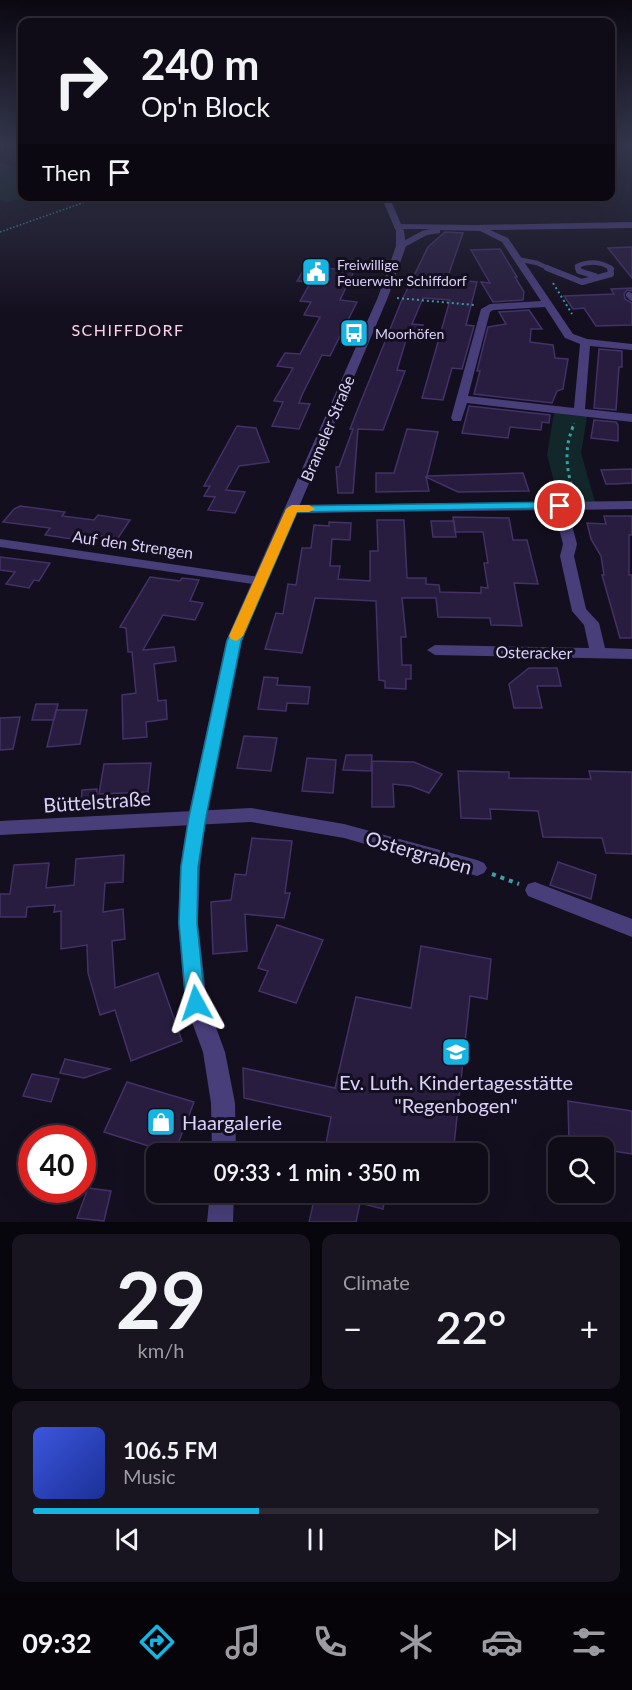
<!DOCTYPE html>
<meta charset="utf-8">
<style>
:root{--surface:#0f0b17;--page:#181420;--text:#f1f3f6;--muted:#9b9ba1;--line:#2f2b36;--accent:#15b5e3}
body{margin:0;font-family:Lato,sans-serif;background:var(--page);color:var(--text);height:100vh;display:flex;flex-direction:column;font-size:22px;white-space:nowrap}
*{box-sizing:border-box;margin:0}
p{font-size:20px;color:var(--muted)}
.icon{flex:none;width:33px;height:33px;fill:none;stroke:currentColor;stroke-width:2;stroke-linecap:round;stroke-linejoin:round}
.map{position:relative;height:1222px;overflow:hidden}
.sheet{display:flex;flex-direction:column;gap:12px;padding:12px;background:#08060d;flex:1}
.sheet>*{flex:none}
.banner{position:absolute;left:18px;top:18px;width:597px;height:183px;border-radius:12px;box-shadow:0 6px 24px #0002,0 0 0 2px var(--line);background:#0f0b17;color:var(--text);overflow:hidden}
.controls{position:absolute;left:548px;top:1137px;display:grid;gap:12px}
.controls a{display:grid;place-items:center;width:66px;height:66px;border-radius:12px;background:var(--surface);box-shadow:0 6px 24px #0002,0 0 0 2px var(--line);font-size:30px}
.speed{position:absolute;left:18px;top:1125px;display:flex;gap:12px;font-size:30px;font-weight:700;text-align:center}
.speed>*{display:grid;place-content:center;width:78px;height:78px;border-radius:50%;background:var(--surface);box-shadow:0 6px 24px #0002,0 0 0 2px var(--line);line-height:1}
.speed .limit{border:9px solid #d22;background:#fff;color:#111}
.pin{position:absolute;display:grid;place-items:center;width:51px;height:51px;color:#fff;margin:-26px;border:3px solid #fff;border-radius:50%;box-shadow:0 2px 6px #0007}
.me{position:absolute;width:66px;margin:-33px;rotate:355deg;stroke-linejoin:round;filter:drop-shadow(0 0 4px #0008)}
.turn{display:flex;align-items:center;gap:21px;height:126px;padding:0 24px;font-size:27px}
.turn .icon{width:78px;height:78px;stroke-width:2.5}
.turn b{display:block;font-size:42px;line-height:51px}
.then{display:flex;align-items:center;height:57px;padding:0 24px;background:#0003;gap:12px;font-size:22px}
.big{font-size:45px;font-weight:600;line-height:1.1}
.sheet .tile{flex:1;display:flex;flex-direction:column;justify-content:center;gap:9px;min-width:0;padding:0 21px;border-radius:12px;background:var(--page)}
.sheet .dial{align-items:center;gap:0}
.dial b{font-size:78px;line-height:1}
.song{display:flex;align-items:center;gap:18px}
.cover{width:72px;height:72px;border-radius:9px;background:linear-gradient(135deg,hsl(230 70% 55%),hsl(230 70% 35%))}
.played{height:6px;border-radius:3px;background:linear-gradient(90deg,var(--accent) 40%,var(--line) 40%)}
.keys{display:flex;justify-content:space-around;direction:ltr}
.heat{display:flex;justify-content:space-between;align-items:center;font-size:33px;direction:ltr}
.sheet .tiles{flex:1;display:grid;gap:12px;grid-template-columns:1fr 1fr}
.tile:last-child{grid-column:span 2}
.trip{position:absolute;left:146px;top:1143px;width:342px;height:60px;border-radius:12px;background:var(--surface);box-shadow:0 6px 24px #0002,0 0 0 2px var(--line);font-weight:600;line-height:60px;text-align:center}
.tabs{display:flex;height:96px;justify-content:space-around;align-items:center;background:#060409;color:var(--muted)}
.tabs .icon{width:42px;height:42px}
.tabs .current{color:var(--accent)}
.tabs b{font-size:27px;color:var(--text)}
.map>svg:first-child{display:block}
.green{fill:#122729}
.building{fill:#281d3f;stroke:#433168;stroke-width:1.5}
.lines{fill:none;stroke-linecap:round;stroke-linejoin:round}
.path-far3{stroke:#39a0a7;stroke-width:1.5;stroke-dasharray:1.5 2;stroke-linecap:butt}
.path-far2{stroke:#39a0a7;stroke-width:2;stroke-dasharray:2 3;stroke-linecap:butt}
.path-far1{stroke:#39a0a7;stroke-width:3;stroke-dasharray:3 4;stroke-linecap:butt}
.path{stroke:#39a0a7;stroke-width:4;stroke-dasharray:4 5;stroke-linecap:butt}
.service-far1{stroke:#483e7a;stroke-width:4.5}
.service{stroke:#483e7a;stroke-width:6}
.minor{fill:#483e7a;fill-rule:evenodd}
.tertiary{fill:#483e7a;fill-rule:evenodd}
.route{fill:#15b5e3;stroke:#0e7694;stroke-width:1.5}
.slow{fill:#f59e0b}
.labels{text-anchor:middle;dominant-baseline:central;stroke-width:6;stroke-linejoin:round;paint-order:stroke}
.far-poi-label{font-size:14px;fill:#dbd1fb;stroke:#140f1f;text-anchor:start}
.far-quarter-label{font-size:16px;letter-spacing:1.5px;fill:#fbd3e8;stroke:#140f1f}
.street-label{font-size:16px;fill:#dbd1fb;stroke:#140f1f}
.near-street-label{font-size:20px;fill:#dbd1fb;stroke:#140f1f}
.near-poi-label{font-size:20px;fill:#dbd1fb;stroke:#140f1f}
</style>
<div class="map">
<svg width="632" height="1222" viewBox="0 0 632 1222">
<rect width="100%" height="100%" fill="#140f1f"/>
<path class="green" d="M 0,162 L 22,169 L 24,197 L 7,202 L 0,200 Z
M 554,413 L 587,417 L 581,453 L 595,502 L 560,503 L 547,455 Z"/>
<path class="building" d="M 445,232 L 463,233 L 447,279 L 477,282 L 466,325 L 474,326 L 462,369 L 452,368 L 443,400 L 422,398 L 450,300 L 423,298 L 412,324 L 423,325 L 417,341 L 406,340 L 397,370 L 405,371 L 383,430 L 358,429 L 353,493 L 338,493 L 336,467 L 339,467 L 353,429 L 350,429 L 359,406 L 401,302 L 428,247 Z
M 632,247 L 632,278 L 608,248 Z
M 500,249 L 517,277 L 515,277 L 524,292 L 523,300 L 493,302 L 481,282 L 490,283 L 471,250 Z
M 306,266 L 354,271 L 340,300 L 357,302 L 330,356 L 322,355 L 302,395 L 299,403 L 310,404 L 299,429 L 272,426 L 283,402 L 274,401 L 293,368 L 277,366 L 285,353 L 300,354 L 320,317 L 304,315 L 311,302 L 300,301 L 311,282 L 297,281 Z
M 632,288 L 632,291 L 627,290 L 624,294 L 625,299 L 632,303 L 632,325 L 596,326 L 584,308 L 573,309 L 564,296 L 614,294 L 611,289 Z
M 529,310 L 542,329 L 531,329 L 530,342 L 553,345 L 555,358 L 568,359 L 563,389 L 557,391 L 552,403 L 474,394 L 480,371 L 477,371 L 488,327 L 506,324 L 499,312 Z
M 599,349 L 622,351 L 622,367 L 619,367 L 616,410 L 594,408 Z
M 469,406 L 550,415 L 549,423 L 542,422 L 541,430 L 510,427 L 508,438 L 462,433 Z
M 594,420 L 616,422 L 618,425 L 618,441 L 591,438 Z
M 237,426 L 256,428 L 269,462 L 239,466 L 226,490 L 245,492 L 235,513 L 208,510 L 215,497 L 204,496 L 210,486 L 204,486 Z
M 407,429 L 438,432 L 427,476 L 523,473 L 529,491 L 458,492 L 426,477 L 429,491 L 376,492 L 376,473 L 394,473 Z
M 632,469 L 632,483 L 615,484 L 606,484 L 601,470 Z
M 20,506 L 65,512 L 62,516 L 94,520 L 98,515 L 130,520 L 118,538 L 76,533 L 72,539 L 45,535 L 50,528 L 3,522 L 14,509 Z
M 604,516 L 632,516 L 632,535 L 629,535 L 629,575 L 632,575 L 632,638 L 620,638 L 602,575 L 604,575 L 601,556 L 591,539 L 587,523 L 606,524 Z
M 453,517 L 509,518 L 513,540 L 527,540 L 538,584 L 514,583 L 522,626 L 491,625 L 490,618 L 438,617 L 436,598 L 402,598 L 406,637 L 401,637 L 402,665 L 411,665 L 411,679 L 406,679 L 406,689 L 385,688 L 385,681 L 379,680 L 376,601 L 315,598 L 302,653 L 265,649 L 276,613 L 283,614 L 288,584 L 296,585 L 302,548 L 311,548 L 314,525 L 329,526 L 329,522 L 351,523 L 350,540 L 332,539 L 330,566 L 340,566 L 338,579 L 370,581 L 370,551 L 378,551 L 377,520 L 404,520 L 407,578 L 426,578 L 426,584 L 439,585 L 440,592 L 481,593 L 481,587 L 488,588 L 484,563 L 488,563 L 483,532 L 455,532 Z
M 431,521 L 454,521 L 456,537 L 433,537 Z
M 0,557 L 50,563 L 39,581 L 34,580 L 29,588 L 6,584 L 15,572 L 0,570 Z
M 150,577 L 180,581 L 182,578 L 199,580 L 190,601 L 203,603 L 195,620 L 163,615 L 143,650 L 174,647 L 176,661 L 154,664 L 158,701 L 166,700 L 167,719 L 146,722 L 147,737 L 123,739 L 122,695 L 136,693 L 132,652 L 128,652 L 126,628 L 120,627 Z
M 529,668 L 557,668 L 561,686 L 537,686 L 542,708 L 514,708 L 509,684 Z
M 264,677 L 278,678 L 277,685 L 310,687 L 308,704 L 287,703 L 286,711 L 258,709 Z
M 36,704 L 58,704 L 54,720 L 32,720 Z
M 56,710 L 87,710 L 80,744 L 47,747 Z
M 20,717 L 13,749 L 0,750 L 0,718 Z
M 244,736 L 277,738 L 271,771 L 237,768 Z
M 346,755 L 372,755 L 371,771 L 343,770 Z
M 307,758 L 336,760 L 333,793 L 302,791 Z
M 372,761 L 414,762 L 442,774 L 429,793 L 411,786 L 393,784 L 394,807 L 372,807 Z
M 151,763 L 148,792 L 99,794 L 104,764 Z
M 458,771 L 509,772 L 509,778 L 591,779 L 589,771 L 632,772 L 632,854 L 606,853 L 602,838 L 543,837 L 538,811 L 490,809 L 491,819 L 461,818 Z
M 97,789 L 96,803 L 81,804 L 82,790 Z
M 252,838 L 292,841 L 285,893 L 290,893 L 284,918 L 245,914 L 247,951 L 213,954 L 211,902 L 231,900 L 235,874 L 246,875 Z
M 124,855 L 123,882 L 105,883 L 103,912 L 123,909 L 125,939 L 112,941 L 115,988 L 158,973 L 182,1041 L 131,1061 L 115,1010 L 100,1015 L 88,973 L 87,945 L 61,949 L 61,911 L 54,912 L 55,905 L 27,907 L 26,917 L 0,917 L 0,894 L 10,894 L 14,865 L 49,863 L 46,888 L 74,885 L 76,859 Z
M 558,862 L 596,875 L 591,899 L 550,885 Z
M 277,925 L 323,940 L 296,1003 L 259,991 L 268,971 L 258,968 Z
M 421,946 L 491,959 L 487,999 L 470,996 L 453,1154 L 324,1154 L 331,1117 L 244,1098 L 243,1068 L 335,1088 L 356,997 L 411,1008 Z
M 65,1059 L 110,1069 L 84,1078 L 60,1073 Z
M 32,1074 L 59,1079 L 51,1102 L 23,1096 Z
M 127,1082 L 194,1102 L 174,1154 L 104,1132 Z
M 568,1101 L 632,1111 L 632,1154 L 569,1144 Z
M 88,1188 L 111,1191 L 104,1221 L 77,1218 Z
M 316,1192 L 386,1192 L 383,1209 L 360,1203 L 356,1222 L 309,1222 Z"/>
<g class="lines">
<path class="path-far3" d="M 0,232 L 102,196"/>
<path class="path-far2" d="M 553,283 L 572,314
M 397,298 L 474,305
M 572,428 L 574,423"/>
<path class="path-far1" d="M 573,427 C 563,451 567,471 574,495"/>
<path class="path" d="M 492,874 L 519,884"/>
<path class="service-far1" d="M 517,259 L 537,263 L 550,269
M 578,269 L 577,266 C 589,261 601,261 612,269"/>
<path class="service" d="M 547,268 L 582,282 L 611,274 L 610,268
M 578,268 L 579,271 L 595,276
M 629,295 L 632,298"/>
<path class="minor" d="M 632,222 L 632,228 L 490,230 L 508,238 L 573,334 L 587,339 L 632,344 L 632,350 L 590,346 L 585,409 L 632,414 L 632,422 L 467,403 L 461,421 L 453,421 L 451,418 L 481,309 L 490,304 L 541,301 L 502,242 L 480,231 L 440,230 L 440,233 L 427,235 L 401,249 L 396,246 L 398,244 L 422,231 L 430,229 L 397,229 L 394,228 L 394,224 L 476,225 ZM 545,307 L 565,338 L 580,344 L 574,408 L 468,396 L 490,312 L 493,310 Z
M 632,501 L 632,509 L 568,510 L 577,544 L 574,556 L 586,609 L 599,623 L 605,648 L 632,649 L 632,659 L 435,655 L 427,650 L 435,645 L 589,648 L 584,625 L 572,611 L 560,556 L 563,544 L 554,510 L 292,513 L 285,509 L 292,505 Z
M 0,539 L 260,577 L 267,581 L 260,585 L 0,547 Z
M 251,808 L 344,824 L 477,860 L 484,863 L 487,868 L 484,873 L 477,876 L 344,838 L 251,822 L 0,835 L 0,821 Z
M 535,882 L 632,919 L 632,937 L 528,896 L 525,890 L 528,884 Z"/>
<path class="tertiary" d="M 381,196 L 389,196 L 404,231 L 406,246 L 388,297 L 242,641 L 206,817 L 200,867 L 198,923 L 207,1003 L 225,1052 L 235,1103 L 236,1154 L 212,1154 L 211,1103 L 203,1052 L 185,1003 L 178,923 L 180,867 L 188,817 L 226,641 L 378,297 L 396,246 L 396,231 Z
M 210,1192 L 234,1192 L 233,1222 L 207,1222 Z"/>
</g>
<linearGradient id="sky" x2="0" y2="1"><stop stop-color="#0b0811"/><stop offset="0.46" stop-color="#34374d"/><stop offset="1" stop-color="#34374d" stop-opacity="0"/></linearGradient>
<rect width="632" height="315" fill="url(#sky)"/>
<path class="route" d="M 560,502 L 565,503 L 565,508 L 297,512 L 241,641 L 206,817 L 198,867 L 197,923 L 205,1003 L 202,1009 L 196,1012 L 189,1009 L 186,1003 L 179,923 L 181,867 L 189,817 L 227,641 L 288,506 Z"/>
<path class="slow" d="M 292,505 L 309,505 L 315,509 L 309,512 L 297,512 L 243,636 L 236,641 L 231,639 L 229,636 L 286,509 Z"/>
<defs>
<g id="civic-square" transform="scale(1.5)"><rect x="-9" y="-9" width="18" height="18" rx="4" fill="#15b5e3" stroke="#140f1f"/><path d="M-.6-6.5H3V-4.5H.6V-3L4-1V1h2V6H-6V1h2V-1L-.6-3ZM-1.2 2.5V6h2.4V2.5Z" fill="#fff"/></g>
<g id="bus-square" transform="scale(1.5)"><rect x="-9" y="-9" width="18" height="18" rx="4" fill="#15b5e3" stroke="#140f1f"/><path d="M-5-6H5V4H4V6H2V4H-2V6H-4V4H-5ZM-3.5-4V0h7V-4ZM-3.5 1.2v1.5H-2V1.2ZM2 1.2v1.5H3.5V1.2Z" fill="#fff"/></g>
<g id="school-square" transform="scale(1.5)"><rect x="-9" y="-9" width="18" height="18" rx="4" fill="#15b5e3" stroke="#140f1f"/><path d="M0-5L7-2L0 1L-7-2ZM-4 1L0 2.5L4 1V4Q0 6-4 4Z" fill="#fff"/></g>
<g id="shop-square" transform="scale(1.5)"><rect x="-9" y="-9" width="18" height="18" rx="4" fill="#15b5e3" stroke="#140f1f"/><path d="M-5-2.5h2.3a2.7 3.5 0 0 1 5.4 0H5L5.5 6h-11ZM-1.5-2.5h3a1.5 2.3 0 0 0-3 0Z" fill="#fff"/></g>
</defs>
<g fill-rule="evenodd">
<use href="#civic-square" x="316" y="272"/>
<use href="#bus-square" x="354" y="333"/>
<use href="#school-square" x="456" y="1052"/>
<use href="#shop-square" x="161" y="1122"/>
</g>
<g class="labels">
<g class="far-poi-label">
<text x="337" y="264">Freiwillige<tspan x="337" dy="16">Feuerwehr Schiffdorf</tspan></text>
<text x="375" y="333">Moorhöfen</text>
</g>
<g class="far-quarter-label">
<text x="128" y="329">SCHIFFDORF</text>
</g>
<g class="street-label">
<text transform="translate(327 428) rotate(-67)">Brameler Straße</text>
<text transform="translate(133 544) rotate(8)">Auf den Strengen</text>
<text transform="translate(534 652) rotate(1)">Osteracker</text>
</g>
<g class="near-street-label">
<text transform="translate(97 801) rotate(-4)">Büttelstraße</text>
<text transform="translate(419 852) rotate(16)">Ostergraben</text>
</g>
<g class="near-poi-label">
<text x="456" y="1082">Ev. Luth. Kindertagesstätte<tspan x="456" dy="23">"Regenbogen"</tspan></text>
<text x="182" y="1122" text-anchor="start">Haargalerie</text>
</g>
</g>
</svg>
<div class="controls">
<a><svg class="icon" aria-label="search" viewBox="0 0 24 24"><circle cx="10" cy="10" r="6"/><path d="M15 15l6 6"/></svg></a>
</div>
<div class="speed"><div class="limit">40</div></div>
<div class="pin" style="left:560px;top:506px;background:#d93025"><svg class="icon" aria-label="arrive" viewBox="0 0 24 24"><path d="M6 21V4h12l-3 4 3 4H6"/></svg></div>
<svg class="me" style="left:196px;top:1003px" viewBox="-20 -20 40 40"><path d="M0-17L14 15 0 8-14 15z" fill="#15b5e3" stroke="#fff" stroke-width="4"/></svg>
<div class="trip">09:33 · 1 min · 350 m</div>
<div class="banner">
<div class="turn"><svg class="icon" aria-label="right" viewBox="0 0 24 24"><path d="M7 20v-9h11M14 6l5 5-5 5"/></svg><div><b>240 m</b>Op'n Block</div></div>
<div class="then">Then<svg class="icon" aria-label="arrive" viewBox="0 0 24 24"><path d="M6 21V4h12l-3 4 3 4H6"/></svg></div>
</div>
</div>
<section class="sheet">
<div class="tiles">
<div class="tile dial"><b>29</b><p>km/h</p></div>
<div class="tile"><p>Climate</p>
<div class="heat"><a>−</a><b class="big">22°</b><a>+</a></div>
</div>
<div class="tile">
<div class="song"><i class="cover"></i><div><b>106.5 FM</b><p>Music</p></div></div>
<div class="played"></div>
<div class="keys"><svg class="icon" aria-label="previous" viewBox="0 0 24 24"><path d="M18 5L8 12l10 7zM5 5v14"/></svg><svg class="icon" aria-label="pause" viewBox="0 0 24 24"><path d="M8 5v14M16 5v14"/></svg><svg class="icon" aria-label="next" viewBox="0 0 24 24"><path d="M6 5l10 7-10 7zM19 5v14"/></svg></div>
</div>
</div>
</section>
<nav class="tabs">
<b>09:32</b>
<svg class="icon current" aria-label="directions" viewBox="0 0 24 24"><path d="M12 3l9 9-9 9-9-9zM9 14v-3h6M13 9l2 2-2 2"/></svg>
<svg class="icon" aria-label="music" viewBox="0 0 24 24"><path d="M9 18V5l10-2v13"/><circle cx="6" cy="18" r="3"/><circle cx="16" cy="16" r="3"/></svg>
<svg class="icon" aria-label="phone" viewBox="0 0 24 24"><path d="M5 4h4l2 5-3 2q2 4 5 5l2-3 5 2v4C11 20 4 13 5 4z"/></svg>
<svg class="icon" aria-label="climate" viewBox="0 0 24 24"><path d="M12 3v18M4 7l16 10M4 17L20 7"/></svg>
<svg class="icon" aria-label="car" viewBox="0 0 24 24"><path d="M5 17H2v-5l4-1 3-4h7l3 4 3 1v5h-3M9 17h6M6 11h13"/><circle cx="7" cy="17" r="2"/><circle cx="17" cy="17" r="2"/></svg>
<svg class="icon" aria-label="filters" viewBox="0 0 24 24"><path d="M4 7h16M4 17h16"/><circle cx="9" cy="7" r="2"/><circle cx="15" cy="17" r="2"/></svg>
</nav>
